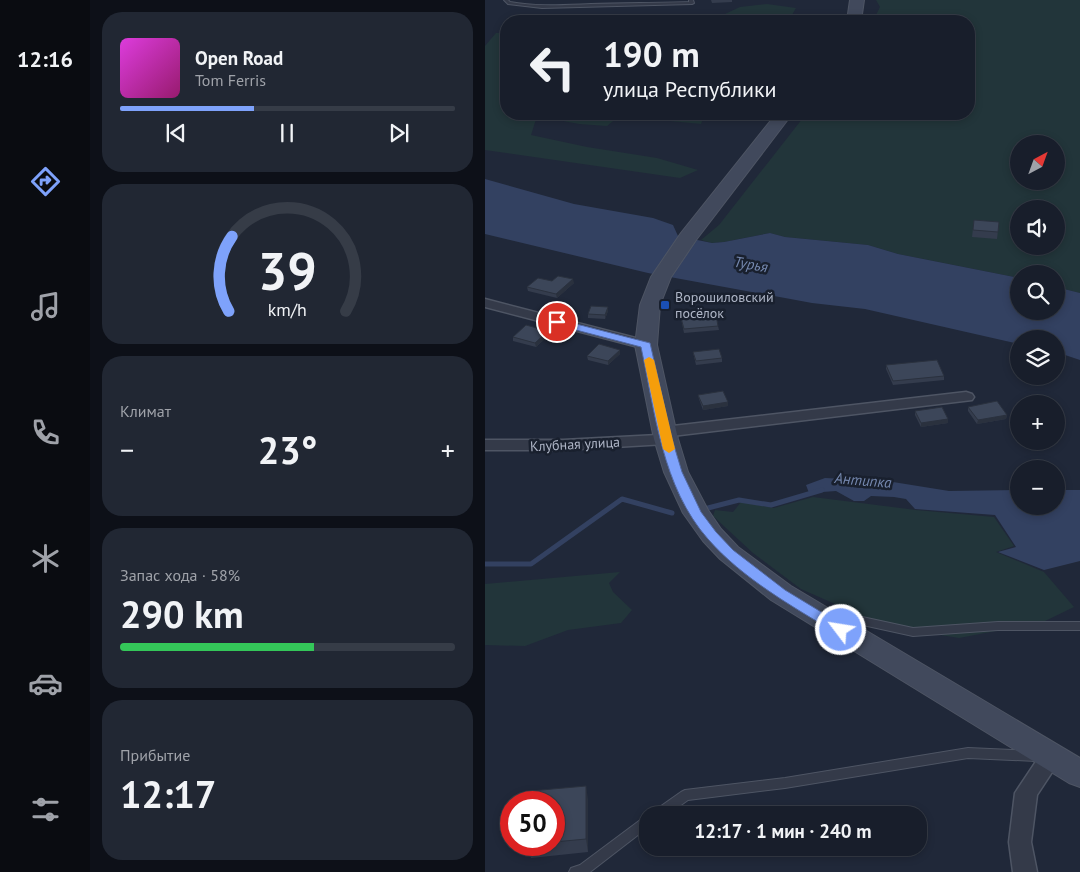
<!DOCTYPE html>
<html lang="ru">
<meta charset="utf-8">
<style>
:root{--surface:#181e2b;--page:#212733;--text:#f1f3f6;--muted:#9fa2a9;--line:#363c47;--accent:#7ea2fb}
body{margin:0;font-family:"PT Sans",sans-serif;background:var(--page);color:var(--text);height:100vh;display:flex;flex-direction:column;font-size:19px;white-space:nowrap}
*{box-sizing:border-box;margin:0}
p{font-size:16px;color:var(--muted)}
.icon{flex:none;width:28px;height:28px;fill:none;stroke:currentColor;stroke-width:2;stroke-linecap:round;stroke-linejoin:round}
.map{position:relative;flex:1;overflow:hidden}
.drawer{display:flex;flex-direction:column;gap:12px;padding:12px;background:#0d1018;width:395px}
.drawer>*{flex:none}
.top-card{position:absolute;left:15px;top:15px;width:475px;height:105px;border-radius:20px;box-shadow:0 2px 8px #0003,0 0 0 1px var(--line);background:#181e2b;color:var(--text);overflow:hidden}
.needle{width:32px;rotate:41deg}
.buttons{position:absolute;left:525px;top:135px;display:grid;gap:10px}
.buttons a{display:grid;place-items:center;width:55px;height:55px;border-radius:50%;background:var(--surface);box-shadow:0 2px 8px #0003,0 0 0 1px var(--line);font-size:25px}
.speed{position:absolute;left:15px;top:791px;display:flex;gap:10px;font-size:25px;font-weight:700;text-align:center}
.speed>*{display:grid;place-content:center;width:65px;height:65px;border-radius:50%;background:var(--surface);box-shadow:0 2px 8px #0003,0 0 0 1px var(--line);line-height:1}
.speed .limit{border:8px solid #d22;background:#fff;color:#111}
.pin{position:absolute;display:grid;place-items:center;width:42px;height:42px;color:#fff;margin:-21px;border:2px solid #fff;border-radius:50%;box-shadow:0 1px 5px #0007}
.me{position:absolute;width:55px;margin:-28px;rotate:301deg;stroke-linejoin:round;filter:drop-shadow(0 0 4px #0008)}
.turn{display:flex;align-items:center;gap:18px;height:105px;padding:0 20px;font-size:22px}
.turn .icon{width:65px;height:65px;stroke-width:2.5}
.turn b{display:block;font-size:35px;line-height:42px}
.big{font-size:38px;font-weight:700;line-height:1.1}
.drawer .tile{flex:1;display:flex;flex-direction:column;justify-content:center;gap:8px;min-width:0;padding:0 18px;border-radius:20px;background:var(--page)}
.drawer .dial{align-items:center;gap:0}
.dial svg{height:130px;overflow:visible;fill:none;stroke:var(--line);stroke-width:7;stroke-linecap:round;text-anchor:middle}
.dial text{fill:var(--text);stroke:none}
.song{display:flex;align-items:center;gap:15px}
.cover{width:60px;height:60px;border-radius:8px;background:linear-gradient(135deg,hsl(300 70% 55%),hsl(320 70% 35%))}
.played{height:5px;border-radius:2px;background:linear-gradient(90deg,var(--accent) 40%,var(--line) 40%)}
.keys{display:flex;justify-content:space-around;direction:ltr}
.heat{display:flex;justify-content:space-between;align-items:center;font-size:28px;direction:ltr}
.charge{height:8px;border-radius:4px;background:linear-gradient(90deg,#34c759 58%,var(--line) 0)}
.trip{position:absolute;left:154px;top:806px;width:288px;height:50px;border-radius:20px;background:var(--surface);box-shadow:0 2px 8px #0003,0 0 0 1px var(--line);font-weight:700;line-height:50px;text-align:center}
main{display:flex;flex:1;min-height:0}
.tab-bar{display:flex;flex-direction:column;width:90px;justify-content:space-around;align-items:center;background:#0a0c11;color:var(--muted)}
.tab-bar .icon{width:35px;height:35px}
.tab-bar .current{color:var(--accent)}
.tab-bar b{font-size:22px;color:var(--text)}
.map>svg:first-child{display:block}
.green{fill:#22353a;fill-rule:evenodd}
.water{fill:#334161}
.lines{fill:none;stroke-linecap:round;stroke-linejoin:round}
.stream{stroke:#334161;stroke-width:5}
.service-casing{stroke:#4e5564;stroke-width:2}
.minor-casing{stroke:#4e5564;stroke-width:3}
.secondary-casing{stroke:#4e5564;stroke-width:2}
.service{fill:#343a49;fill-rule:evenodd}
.minor{fill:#343a49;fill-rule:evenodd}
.secondary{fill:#41495c;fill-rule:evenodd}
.wall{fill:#343c4d}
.shaded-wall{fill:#2a313e}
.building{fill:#3c4659;stroke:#2a313e}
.route{fill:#7ea2fb;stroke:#5269a3}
.slow{fill:#f59e0b}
.transit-dot{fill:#1a4fb4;stroke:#19202e;stroke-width:2}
.labels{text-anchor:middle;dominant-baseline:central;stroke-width:5;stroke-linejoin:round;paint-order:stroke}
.poi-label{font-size:14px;fill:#aeb5c6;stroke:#19202e;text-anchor:start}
.street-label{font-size:14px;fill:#aeb5c6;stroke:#19202e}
.water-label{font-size:15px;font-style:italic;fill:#7588af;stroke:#19202e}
</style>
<main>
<nav class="tab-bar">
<b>12:16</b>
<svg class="icon current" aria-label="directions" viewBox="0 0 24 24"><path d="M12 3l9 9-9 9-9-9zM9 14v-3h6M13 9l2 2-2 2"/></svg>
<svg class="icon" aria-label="music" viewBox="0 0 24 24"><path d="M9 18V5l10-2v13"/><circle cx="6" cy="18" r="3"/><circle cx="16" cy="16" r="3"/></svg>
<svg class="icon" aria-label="phone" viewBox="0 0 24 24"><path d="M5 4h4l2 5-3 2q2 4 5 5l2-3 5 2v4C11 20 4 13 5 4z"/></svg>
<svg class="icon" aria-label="climate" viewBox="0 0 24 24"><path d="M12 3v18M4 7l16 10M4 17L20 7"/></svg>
<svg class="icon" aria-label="car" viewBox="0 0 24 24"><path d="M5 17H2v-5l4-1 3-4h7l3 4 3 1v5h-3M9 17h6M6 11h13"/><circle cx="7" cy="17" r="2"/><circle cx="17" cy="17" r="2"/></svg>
<svg class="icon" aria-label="filters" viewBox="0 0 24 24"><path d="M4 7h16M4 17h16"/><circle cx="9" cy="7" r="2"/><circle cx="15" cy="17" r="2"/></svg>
</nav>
<section class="drawer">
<div class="tile">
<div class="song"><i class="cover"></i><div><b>Open Road</b><p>Tom Ferris</p></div></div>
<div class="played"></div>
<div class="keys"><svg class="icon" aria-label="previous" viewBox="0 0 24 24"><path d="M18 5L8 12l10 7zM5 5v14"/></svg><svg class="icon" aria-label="pause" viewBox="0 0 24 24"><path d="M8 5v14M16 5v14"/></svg><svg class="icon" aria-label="next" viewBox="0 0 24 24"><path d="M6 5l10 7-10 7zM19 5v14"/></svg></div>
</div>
<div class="tile dial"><svg viewBox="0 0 100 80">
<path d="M14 69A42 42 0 1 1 86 69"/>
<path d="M14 69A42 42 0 0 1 16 23" stroke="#7ea2fb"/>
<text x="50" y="56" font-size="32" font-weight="700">39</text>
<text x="50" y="72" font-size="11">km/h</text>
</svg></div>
<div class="tile"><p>Климат</p>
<div class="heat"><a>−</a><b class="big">23°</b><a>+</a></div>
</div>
<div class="tile"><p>Запас хода · 58%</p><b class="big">290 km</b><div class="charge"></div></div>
<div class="tile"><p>Прибытие</p><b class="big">12:17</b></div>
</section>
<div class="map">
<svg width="595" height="872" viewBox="0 0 595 872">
<rect width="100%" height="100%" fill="#202839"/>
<path class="green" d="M 391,0 L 595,0 L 595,293 L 571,287 L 571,274 L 534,274 L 534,278 L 413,254 L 383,245 L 300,237 L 285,233 L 239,242 L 227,243 L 216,240 L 234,225 L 321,114 L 484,114 L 484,21 L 388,21 L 395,7 ZM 534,144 L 571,144 L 571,181 L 534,181 ZM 534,209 L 571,209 L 571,246 L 534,246 Z
M 282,4 L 311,8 L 307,15 L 313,20 L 317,21 L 225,21 L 255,7 Z
M 11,33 L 21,33 L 21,114 L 220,114 L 216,124 L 134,116 L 122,126 L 94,124 L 52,116 L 46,135 L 102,147 L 172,158 L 213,170 L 195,178 L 0,150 L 0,46 Z
M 328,497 L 431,510 L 509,517 L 529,546 L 511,552 L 559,572 L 589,607 L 558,622 L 474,638 L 400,626 L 316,589 L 268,553 L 228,516 L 230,510 L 248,512 L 256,502 L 289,508 Z
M 135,572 L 124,583 L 128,592 L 147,610 L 136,623 L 83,630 L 40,646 L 0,645 L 0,584 Z"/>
<path class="water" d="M 0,179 L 89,204 L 168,218 L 188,225 L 193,236 L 227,243 L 239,242 L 285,233 L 300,237 L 383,245 L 413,254 L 534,278 L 534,311 L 571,311 L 571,287 L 595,293 L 595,360 L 571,352 L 571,339 L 534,339 L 534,344 L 380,309 L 327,303 L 163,273 L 0,234 Z
M 340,478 L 360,479 L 372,488 L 383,488 L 408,482 L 464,491 L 534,490 L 534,506 L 571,506 L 571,490 L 595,490 L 595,561 L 559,570 L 513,552 L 531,547 L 510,515 L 430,509 L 421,499 L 409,497 L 386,496 L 379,501 L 369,501 L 351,491 L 324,493 L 321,485 Z"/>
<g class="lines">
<path class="stream" d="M 223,508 L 254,500 L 286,505 L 337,490
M 0,564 L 46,564 L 137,499 L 187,513"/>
<g class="service-casing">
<path id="service" d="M 19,0 L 23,0 L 25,2 C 52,7 79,5 106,4 C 139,3 172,3 204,2 L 204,0 L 208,0 L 209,3 L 207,4 L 57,8 L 23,4 Z
M 345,610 L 428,628 L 513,622 L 595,622 L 595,630 L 513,630 L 428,636 L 341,617 L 340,614 L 341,611 Z
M 483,748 L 551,751 L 555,753 L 557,756 L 555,759 L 551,761 L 483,758 L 300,788 L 203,800 L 182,815 L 167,815 L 169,811 L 196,792 L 200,790 L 300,778 Z
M 162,817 L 162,828 L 105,872 L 84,872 L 86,868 L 95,865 L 158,818 Z"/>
</g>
<g class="minor-casing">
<path id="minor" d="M 0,299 L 166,342 L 168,345 L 166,348 L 161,349 L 0,307 Z
M 481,392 L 487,394 L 489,397 L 487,400 L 187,436 L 189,439 L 187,442 L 181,444 L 78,450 L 0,450 L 0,440 L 78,440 L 173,435 L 171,432 L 173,429 L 179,427 Z
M 566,748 L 574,751 L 577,757 L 552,795 L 546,842 L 552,872 L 528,872 L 524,842 L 530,793 L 558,751 Z"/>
</g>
<g class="secondary-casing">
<path id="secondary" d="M 365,0 L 379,0 L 377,14 L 373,21 L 359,21 L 363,14 Z
M 291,114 L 307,114 L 211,240 L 186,277 L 175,305 L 172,345 L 193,439 L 203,472 L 223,510 L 236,529 L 253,547 L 306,586 L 595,758 L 595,787 L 584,783 L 286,600 L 235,559 L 218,541 L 198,513 L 179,472 L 169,439 L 150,345 L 155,305 L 166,277 L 196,233 Z"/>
</g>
<use href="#service" class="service"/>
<use href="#minor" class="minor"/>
<use href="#secondary" class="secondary"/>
</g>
<path class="wall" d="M 226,0 L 247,0 L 247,2 L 227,3 Z
M 489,220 L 514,222 L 512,239 L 487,237 Z
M 67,281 L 89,283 L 72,298 L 43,291 L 42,287 Z
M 123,307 L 123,311 L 120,319 L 103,318 L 103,314 Z
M 196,318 L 233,326 L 234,330 L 199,333 Z
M 64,335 L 51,347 L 28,341 L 28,337 Z
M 135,350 L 135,354 L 123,365 L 103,360 L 102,356 Z
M 208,352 L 237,358 L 237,362 L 211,365 Z
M 401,365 L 459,376 L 459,380 L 408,385 L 401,369 Z
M 213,395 L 243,402 L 243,406 L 218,410 L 214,399 Z
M 483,407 L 522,415 L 521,419 L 492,424 L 483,411 Z
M 430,411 L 463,423 L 436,427 L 430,415 Z
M 103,799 L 103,852 L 46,858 L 43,845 L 69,845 L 69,802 Z"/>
<path class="shaded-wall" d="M 88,279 L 89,283 L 72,298 L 71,294 Z
M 123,307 L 123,311 L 120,319 L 120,315 Z
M 63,331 L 64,335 L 51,347 L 50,343 Z
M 135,350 L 135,354 L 123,365 L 123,361 Z
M 243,402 L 243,406 L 218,410 L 218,406 Z
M 522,415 L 521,419 L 492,424 L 493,420 Z
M 463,419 L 463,423 L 436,427 L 436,423 Z
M 101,786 L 103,799 L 103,852 L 101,839 Z"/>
<path class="building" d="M 489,220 L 514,222 L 513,232 L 488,230 Z
M 73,276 L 88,279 L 71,294 L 42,287 L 53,278 L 67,281 Z
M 106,306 L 123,307 L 120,315 L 103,314 Z
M 231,315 L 233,326 L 199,329 L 196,318 Z
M 41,325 L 63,331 L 50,343 L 28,337 Z
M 114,344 L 135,350 L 123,361 L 102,356 Z
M 234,349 L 237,358 L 211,361 L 208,352 Z
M 452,360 L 459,376 L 408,381 L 401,365 Z
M 238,391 L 243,402 L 218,406 L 213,395 Z
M 512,401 L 522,415 L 493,420 L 483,407 Z
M 457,407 L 463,419 L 436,423 L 430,411 Z
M 101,786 L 101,839 L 69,842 L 69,802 L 45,802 L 45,791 Z"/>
<path class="route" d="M 68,319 L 72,319 L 165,343 L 187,439 L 197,472 L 216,512 L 231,532 L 248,550 L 300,590 L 361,627 L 363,630 L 361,633 L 351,633 C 307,606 258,579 223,539 C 177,487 170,412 156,347 L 68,324 Z"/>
<path class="slow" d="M 164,357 L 169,360 L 190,449 L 184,453 L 178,449 L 159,360 Z"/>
<rect class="transit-dot" x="175" y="300" width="10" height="10" rx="2.5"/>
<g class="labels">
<g class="poi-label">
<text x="190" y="297">Ворошиловский<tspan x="190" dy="16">посёлок</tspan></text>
</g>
<g class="street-label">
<text transform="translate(90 444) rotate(-3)">Клубная улица</text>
</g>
<g class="water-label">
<text transform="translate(266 264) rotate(10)">Турья</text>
<text transform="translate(378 480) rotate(5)">Антипка</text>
</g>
</g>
</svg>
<div class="buttons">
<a><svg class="needle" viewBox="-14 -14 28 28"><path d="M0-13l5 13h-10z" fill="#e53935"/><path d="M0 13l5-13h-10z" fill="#9fa2a9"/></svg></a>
<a><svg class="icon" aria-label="sound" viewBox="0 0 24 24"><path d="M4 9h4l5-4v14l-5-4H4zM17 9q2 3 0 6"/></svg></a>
<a><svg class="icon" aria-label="search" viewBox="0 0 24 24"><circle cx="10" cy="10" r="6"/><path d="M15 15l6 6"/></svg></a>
<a><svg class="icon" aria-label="layers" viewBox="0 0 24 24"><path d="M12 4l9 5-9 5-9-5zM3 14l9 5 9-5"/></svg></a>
<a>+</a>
<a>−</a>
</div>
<div class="speed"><div class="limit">50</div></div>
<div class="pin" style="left:72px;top:322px;background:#d93025"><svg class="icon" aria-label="arrive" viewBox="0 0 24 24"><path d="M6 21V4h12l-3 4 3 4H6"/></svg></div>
<svg class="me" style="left:356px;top:630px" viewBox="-20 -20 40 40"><circle r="17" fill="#7ea2fb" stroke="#fff" stroke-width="3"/><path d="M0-11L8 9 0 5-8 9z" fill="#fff"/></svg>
<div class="trip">12:17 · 1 мин · 240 m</div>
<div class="top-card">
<div class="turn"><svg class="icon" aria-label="left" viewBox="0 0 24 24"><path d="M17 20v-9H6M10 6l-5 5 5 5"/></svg><div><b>190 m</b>улица Республики</div></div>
</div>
</div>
</main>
